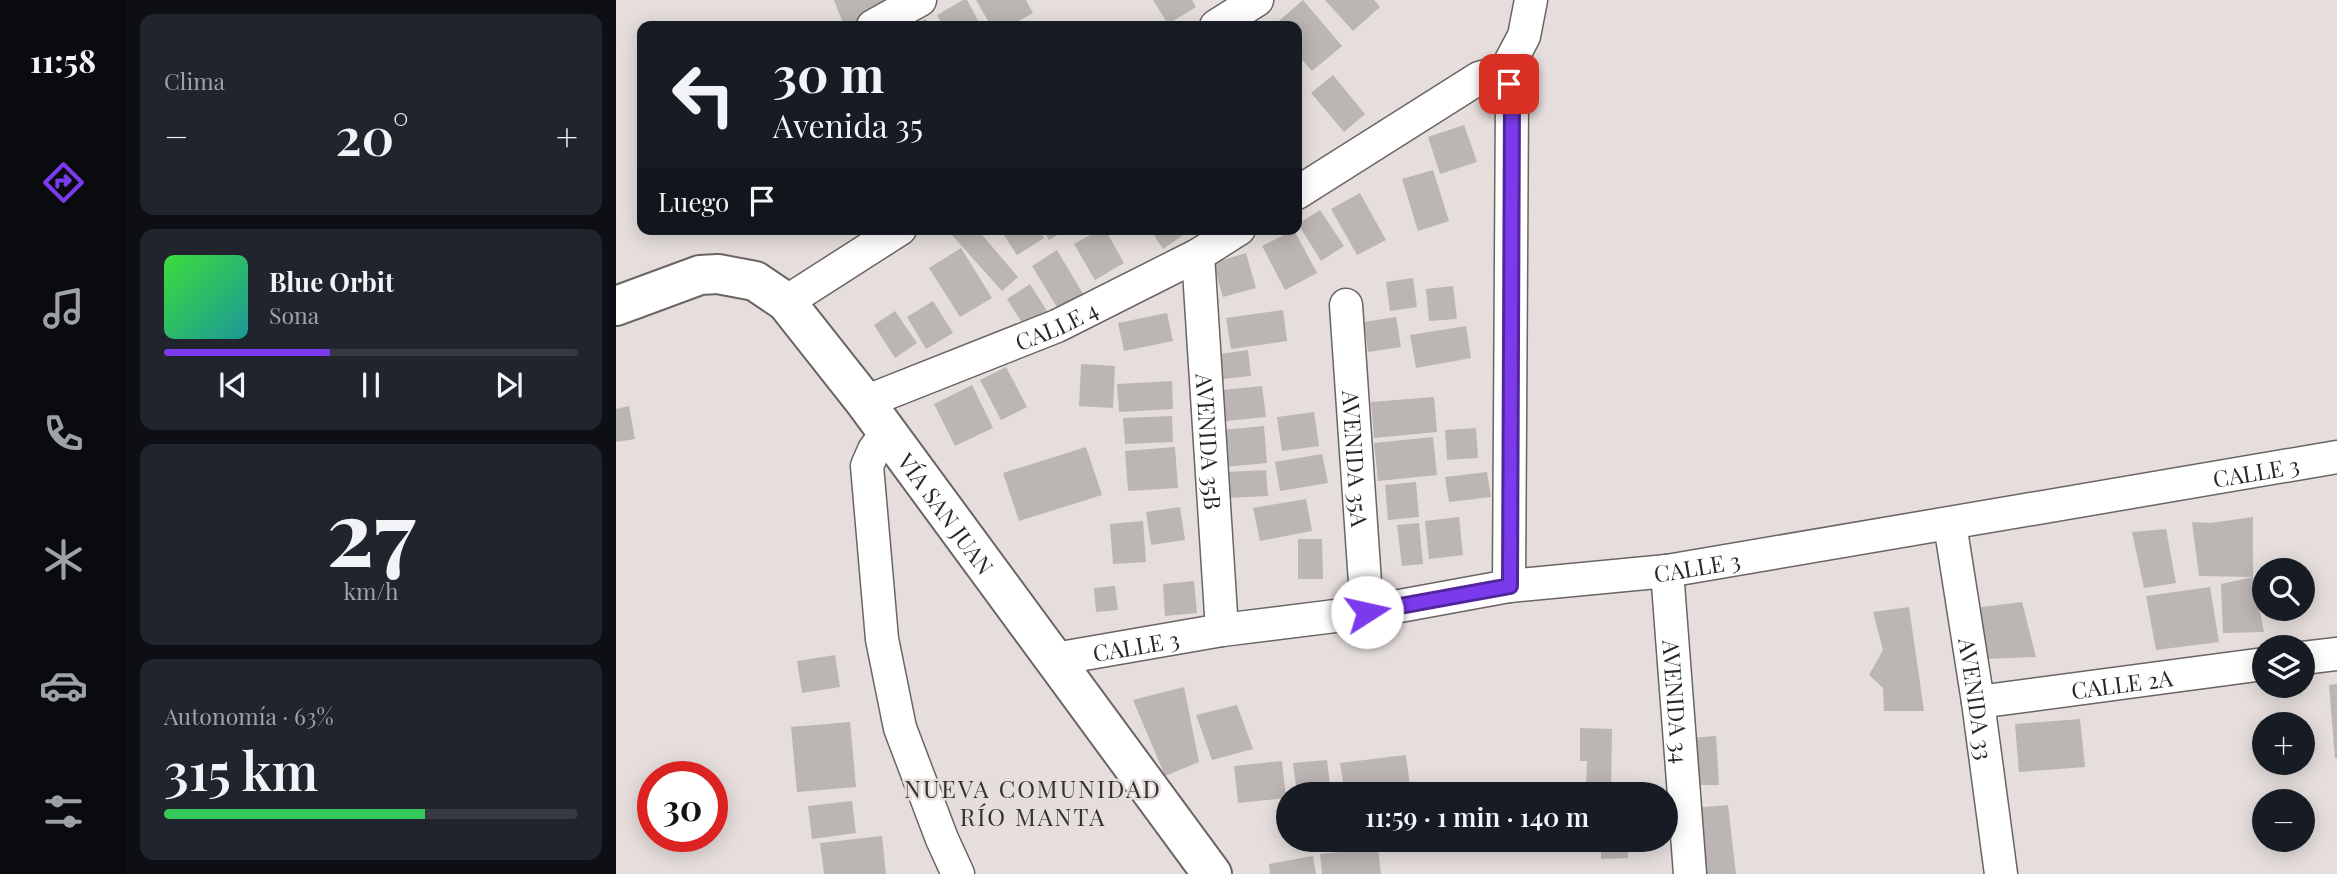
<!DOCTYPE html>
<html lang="es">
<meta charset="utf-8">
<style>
:root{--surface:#171b24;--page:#20242c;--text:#f1f3f6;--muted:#9ea1a6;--line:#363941;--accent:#7c3aed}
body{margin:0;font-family:"Playfair Display",serif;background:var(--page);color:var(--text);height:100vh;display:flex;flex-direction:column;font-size:26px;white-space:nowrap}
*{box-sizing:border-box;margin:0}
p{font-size:23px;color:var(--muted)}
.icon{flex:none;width:38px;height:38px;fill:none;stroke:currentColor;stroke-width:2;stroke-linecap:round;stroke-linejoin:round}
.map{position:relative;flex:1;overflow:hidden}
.side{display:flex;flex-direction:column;gap:14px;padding:14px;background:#0d0f14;width:490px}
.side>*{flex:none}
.top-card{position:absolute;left:21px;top:21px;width:665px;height:214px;border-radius:14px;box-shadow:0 4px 18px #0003;background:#171b24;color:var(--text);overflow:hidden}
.buttons{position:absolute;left:1636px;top:558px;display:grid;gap:14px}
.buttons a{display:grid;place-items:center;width:63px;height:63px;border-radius:50%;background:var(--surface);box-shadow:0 4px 18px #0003;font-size:35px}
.speed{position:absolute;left:21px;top:761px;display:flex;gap:14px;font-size:35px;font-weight:700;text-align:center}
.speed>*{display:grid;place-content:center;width:91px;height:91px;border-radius:50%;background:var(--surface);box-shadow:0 4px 18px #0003;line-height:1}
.speed .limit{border:10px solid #d22;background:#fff;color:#111}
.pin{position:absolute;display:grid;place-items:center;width:60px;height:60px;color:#fff;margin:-30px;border-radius:14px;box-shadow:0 4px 10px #0006}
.me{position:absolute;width:77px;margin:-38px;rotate:80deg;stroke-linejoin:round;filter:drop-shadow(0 0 5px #0008)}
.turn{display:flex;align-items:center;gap:24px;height:147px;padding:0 21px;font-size:32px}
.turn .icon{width:91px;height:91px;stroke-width:2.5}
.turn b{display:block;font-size:49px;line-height:60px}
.then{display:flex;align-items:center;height:66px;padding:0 21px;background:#0003;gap:14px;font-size:26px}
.big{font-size:52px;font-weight:600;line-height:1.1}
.side .card{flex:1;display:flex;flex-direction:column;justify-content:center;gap:10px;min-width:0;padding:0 24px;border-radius:14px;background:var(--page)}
.side .dial{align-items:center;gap:0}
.dial b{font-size:91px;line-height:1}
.song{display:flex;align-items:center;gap:21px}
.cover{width:84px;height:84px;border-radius:10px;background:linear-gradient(135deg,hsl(120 70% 55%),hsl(180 70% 35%))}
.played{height:7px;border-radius:4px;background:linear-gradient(90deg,var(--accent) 40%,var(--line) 40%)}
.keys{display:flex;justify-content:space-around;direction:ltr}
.heat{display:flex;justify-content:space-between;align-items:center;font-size:38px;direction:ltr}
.charge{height:10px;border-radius:5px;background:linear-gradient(90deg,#34c759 63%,var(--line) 0)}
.trip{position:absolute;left:660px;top:782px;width:402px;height:70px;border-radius:35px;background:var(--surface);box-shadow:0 4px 18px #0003;font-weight:600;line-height:70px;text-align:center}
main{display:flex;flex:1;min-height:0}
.tabs{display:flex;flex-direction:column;width:126px;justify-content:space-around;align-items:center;background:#090b0e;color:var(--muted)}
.tabs .icon{width:49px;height:49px}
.tabs .on{color:var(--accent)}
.tabs b{font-size:32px;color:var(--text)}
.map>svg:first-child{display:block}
.building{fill:#bbb5b3}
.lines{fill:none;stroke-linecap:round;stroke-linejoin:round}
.minor-casing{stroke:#6a6462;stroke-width:35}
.tertiary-casing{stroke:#6a6462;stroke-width:42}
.minor{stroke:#fff;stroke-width:32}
.tertiary{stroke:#fff;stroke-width:38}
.route-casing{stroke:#51269a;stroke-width:18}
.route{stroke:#7c3aed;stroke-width:12}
.labels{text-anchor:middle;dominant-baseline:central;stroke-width:5;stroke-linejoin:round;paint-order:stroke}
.street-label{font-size:23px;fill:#2a2727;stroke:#e5dedc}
.neighbourhood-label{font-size:24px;letter-spacing:2px;fill:#35312f;stroke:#e5dedc}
</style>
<main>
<nav class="tabs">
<b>11:58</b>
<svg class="icon on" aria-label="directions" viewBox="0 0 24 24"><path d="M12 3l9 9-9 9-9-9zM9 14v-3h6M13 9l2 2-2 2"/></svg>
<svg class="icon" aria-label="music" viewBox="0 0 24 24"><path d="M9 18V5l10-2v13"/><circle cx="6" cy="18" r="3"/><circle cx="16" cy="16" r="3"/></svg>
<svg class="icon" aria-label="phone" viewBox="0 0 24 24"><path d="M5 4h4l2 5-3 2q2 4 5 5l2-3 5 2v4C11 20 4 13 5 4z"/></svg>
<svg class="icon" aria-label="climate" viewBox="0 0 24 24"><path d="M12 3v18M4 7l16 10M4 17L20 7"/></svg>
<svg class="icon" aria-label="car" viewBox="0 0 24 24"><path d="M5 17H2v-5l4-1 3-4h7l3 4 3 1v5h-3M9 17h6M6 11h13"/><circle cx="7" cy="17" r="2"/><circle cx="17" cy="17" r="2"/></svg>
<svg class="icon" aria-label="filters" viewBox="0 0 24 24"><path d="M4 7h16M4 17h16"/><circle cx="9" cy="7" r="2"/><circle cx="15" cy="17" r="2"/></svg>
</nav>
<section class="side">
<div class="card"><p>Clima</p>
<div class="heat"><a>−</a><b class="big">20°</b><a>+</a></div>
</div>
<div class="card">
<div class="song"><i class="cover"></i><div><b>Blue Orbit</b><p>Sona</p></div></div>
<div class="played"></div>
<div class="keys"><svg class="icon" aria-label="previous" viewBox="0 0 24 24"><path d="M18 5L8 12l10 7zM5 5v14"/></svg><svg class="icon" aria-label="pause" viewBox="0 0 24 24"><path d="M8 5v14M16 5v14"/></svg><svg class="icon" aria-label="next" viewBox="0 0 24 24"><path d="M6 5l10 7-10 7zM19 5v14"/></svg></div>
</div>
<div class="card dial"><b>27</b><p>km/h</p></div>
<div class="card"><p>Autonomía · 63%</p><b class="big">315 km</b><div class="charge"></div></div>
</section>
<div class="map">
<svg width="1721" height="874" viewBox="0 0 1721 874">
<rect width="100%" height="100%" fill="#e5dedc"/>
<path class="building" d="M 218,0 L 278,0 L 279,4 L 228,26 Z
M 347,0 L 351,0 L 365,26 L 327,26 L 321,15 Z
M 360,0 L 410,0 L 417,13 L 394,26 L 375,26 Z
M 537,0 L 576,0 L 580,7 L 552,24 Z
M 687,0 L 726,46 L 696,71 L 681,54 L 681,26 L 657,26 Z
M 709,0 L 758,0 L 764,7 L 737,31 Z
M 310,19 L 314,26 L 295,26 Z
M 717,75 L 749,114 L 728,132 L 695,93 Z
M 848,125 L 861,162 L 824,174 L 812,137 Z
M 817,170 L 833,221 L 802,231 L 786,179 Z
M 744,193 L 770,240 L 741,255 L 715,209 Z
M 704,210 L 728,246 L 705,261 L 682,224 Z
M 343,229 L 361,229 L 402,277 L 386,291 L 336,235 Z
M 384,229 L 423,229 L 428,238 L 401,255 Z
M 427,229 L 451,229 L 433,240 Z
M 485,229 L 489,229 L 508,263 L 479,280 L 458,244 Z
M 534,229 L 572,229 L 573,231 L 547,249 Z
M 678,230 L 701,273 L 669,290 L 646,246 Z
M 345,248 L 376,298 L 344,317 L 313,268 Z
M 441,250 L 472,302 L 447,317 L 416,266 Z
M 630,253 L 640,288 L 607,297 L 597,263 Z
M 797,278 L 801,307 L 774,311 L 770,282 Z
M 414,284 L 436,319 L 413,334 L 391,299 Z
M 837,286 L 841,319 L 813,321 L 810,289 Z
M 317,301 L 337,333 L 310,349 L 291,317 Z
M 667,310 L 671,341 L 615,349 L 610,318 Z
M 279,311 L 301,343 L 279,358 L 258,325 Z
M 551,313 L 557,341 L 508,351 L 502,323 Z
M 780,317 L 785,347 L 752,352 L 748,322 Z
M 850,326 L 855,358 L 800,368 L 794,335 Z
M 632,350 L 635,376 L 607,379 L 604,354 Z
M 465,364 L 499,366 L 497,408 L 463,406 Z
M 390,367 L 411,407 L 385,420 L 364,380 Z
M 556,381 L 557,409 L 503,412 L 501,384 Z
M 356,385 L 377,428 L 339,446 L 318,404 Z
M 646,386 L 650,417 L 610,421 L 606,390 Z
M 818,397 L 821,432 L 758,438 L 755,402 Z
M 13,406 L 19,439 L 0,442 L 0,409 Z
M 698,412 L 703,446 L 666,451 L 661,417 Z
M 556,416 L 557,442 L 509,444 L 507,418 Z
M 648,426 L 651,463 L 609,467 L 605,430 Z
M 860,428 L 862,458 L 831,460 L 829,430 Z
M 817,437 L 821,475 L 762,481 L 758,443 Z
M 470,447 L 486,495 L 403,521 L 387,473 Z
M 559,447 L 562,488 L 512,491 L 509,451 Z
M 706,454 L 712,483 L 664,491 L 659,462 Z
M 650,470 L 652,496 L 612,498 L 610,472 Z
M 871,472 L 875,497 L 833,502 L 829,477 Z
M 800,482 L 803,517 L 772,520 L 769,485 Z
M 690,499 L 696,531 L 644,541 L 637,508 Z
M 564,507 L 569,540 L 535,545 L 530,512 Z
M 843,517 L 847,555 L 813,559 L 809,521 Z
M 1637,517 L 1637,577 L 1648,632 L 1607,633 L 1605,584 L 1637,577 L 1583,576 L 1576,522 L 1595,523 Z
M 527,521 L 530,562 L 497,564 L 494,524 Z
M 803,523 L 807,564 L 786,566 L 781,525 Z
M 1550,529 L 1560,583 L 1528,588 L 1516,532 Z
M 682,539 L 706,539 L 707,579 L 682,579 Z
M 578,581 L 581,613 L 549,616 L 547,584 Z
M 499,586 L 502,610 L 480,612 L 478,588 Z
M 1594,587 L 1603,642 L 1540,650 L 1530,596 Z
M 1406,602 L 1420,657 L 1369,659 L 1358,608 Z
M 1293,607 L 1308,711 L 1268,711 L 1267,688 L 1253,675 L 1267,650 L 1257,612 Z
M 219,655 L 224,687 L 186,693 L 181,661 Z
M 1721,684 L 1721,758 L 1719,758 L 1713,685 Z
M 568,687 L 583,762 L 549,776 L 517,700 Z
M 621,705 L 637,749 L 596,760 L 580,715 Z
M 1464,719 L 1469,767 L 1403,772 L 1399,724 Z
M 234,722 L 240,787 L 181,792 L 175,727 Z
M 964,728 L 996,729 L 995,794 L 966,794 L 966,783 L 970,783 L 971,761 L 964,761 Z
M 1100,736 L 1103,785 L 1076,785 L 1073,738 Z
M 790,755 L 795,794 L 729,794 L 724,763 Z
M 711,760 L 715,794 L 681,794 L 677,763 Z
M 666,761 L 670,798 L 622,803 L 618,766 Z
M 236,801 L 240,833 L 196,839 L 192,806 Z
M 1112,805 L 1120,874 L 1083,874 L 1076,808 Z
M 266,836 L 270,874 L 208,874 L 204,843 Z
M 1012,843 L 1012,858 L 985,859 L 985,844 Z
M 762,848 L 765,874 L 706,874 L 704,854 Z
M 697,856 L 700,874 L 654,874 L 653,864 Z"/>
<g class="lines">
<g class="minor-casing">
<g id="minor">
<path d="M 257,26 L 304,0"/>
<path d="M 600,26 L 641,0"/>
<path d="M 890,70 L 896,98 L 893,586"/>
<path d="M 890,70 L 908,36 L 915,0"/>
<path d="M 681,193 L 863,78 L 890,70"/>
<path id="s1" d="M 582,255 L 606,630"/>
<path d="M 170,302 L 284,229"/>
<path id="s2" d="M 730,305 L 751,612"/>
<path id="s3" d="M 249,402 L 441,326 L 582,255 L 623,229"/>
<path d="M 271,432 L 258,450 L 251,466 L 266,639 L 284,728 L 326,839 L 342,874"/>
<path id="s4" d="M 1334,524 L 1362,702 L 1385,874"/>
<path id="s5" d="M 1051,571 L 1074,874"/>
<path d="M 1687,658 L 1721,654"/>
<path id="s6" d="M 439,659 L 606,630 L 751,612 L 893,586 L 1051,571 L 1721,457"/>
<path id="s7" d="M 1362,702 L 1648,664"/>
</g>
</g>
<g class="tertiary-casing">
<g id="tertiary">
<path id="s8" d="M 0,306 L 84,275 L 102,274 L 139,281 L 170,302 L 249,402 L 596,874"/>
</g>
</g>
<use href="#minor" class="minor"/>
<use href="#tertiary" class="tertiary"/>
</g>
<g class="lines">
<g class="route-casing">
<path id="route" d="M 751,612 L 894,586 L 896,98 L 893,84"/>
</g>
<use href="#route" class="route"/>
</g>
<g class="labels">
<g class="street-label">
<text stroke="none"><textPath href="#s3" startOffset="206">CALLE 4</textPath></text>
<text stroke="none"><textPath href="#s1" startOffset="187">AVENIDA 35B</textPath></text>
<text stroke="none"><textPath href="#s2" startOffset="154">AVENIDA 35A</textPath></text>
<text stroke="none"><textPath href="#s6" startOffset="1216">CALLE 3</textPath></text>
<text stroke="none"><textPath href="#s8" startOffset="448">VÍA SAN JUAN</textPath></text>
<text stroke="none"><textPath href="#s6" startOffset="649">CALLE 3</textPath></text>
<text stroke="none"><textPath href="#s6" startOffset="82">CALLE 3</textPath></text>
<text stroke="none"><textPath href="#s7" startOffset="145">CALLE 2A</textPath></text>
<text stroke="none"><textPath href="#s4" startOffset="177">AVENIDA 33</textPath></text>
<text stroke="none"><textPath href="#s5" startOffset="131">AVENIDA 34</textPath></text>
</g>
<g class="neighbourhood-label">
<text x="417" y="788">NUEVA COMUNIDAD<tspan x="417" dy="28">RÍO MANTA</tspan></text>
</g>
</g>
</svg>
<div class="buttons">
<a><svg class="icon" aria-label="search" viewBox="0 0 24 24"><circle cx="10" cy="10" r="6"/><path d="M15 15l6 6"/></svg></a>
<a><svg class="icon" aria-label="layers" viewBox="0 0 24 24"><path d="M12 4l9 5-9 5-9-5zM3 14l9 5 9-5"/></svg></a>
<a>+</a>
<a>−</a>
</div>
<div class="speed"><div class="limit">30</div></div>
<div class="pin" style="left:893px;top:84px;background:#d93025"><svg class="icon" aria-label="arrive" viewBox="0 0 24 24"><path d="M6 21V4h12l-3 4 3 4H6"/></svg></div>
<svg class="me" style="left:751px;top:612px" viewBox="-20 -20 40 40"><circle r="19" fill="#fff"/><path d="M0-13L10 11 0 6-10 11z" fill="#7c3aed"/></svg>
<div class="trip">11:59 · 1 min · 140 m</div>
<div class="top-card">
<div class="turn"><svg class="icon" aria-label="left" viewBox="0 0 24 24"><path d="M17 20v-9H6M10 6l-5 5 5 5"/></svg><div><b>30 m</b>Avenida 35</div></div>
<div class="then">Luego<svg class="icon" aria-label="arrive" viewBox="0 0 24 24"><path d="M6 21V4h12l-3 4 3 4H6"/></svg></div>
</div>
</div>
</main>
